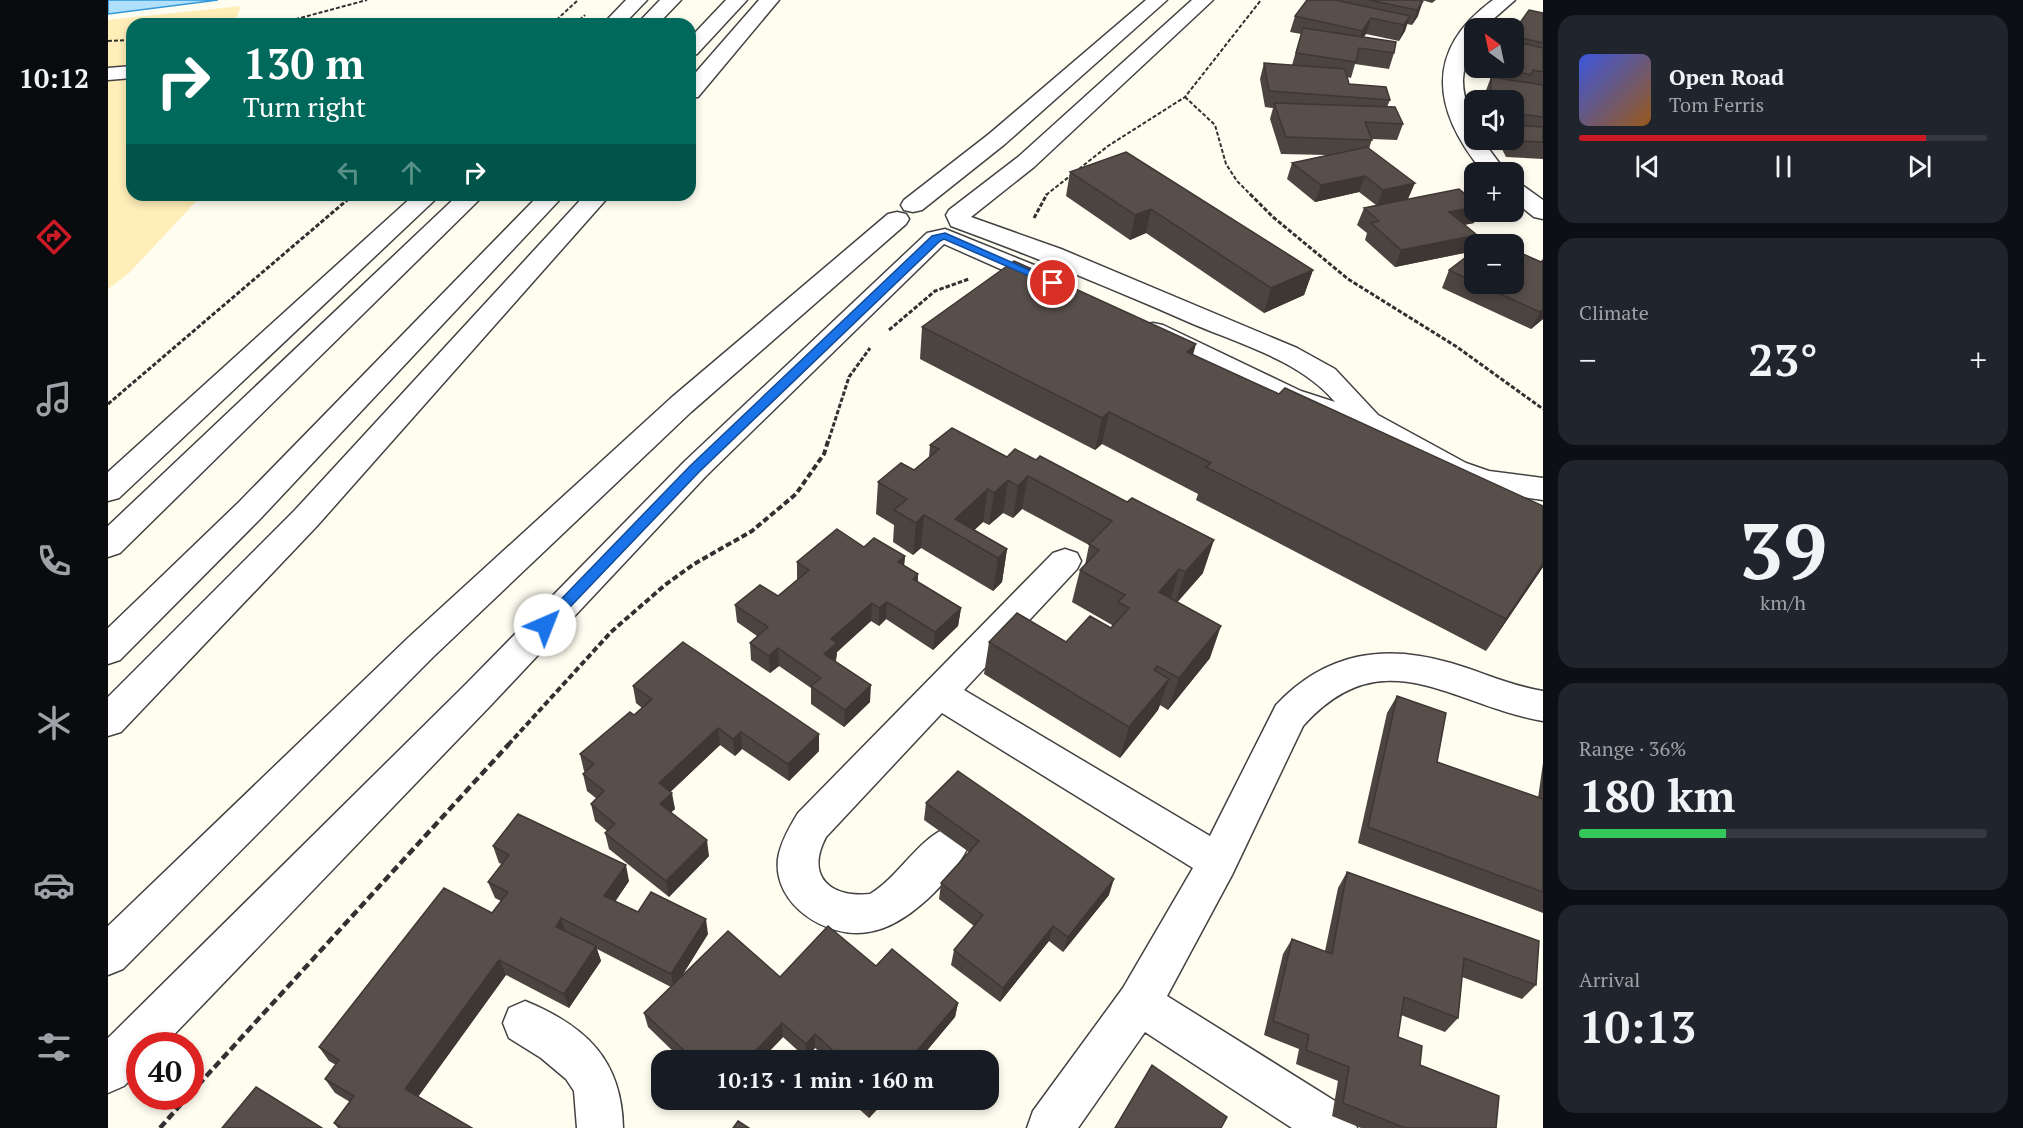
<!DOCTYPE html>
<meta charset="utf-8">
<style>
:root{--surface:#171b24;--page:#20242c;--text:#f1f3f6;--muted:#9ea1a6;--line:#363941;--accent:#cb1a25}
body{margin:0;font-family:"PT Serif",serif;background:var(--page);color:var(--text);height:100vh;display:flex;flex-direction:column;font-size:22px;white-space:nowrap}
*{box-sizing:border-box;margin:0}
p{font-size:20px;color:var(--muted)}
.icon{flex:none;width:33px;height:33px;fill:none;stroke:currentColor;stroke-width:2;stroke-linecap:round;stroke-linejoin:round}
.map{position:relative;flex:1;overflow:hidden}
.details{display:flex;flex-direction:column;gap:15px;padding:15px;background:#0d0f14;width:480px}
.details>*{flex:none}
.banner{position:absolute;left:18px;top:18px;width:570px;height:183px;border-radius:18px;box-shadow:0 3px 9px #0003;background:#00695c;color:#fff;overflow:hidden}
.needle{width:39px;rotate:327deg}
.buttons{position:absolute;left:1356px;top:18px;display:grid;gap:12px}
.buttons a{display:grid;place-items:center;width:60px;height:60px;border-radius:12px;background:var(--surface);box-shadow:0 3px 9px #0003;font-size:30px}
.speed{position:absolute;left:18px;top:1032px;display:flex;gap:12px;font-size:30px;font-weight:700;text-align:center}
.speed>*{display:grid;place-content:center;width:78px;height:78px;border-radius:50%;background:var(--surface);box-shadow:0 3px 9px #0003;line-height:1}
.speed .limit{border:9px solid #d22;background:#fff;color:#111}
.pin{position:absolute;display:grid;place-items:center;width:51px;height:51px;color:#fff;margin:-26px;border:3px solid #fff;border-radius:50%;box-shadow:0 2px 6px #0007}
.me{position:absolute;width:66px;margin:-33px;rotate:44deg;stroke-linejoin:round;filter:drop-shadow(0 0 4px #0008)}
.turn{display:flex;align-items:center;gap:21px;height:126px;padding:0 18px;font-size:27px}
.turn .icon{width:78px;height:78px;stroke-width:2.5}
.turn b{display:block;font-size:42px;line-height:51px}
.lanes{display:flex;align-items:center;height:57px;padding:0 18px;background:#0003;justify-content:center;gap:30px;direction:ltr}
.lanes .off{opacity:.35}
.big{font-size:45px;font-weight:700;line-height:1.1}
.details .card{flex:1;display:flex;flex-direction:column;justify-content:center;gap:9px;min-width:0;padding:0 21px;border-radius:18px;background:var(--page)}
.details .dial{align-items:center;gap:0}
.dial b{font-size:78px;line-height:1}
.song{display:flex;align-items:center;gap:18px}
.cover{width:72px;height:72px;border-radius:9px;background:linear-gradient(135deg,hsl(230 70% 55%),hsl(30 70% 35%))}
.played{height:6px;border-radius:3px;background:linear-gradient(90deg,var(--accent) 85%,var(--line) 85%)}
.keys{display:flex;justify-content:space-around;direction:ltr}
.heat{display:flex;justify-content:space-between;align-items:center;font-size:33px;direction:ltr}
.charge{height:9px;border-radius:4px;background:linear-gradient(90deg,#34c759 36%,var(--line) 0)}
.trip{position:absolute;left:543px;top:1050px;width:348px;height:60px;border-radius:18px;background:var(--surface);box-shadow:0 3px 9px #0003;font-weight:700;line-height:60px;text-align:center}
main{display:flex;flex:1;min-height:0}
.menu{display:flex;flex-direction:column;width:108px;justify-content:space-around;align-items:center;background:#090b0e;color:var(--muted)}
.menu .icon{width:42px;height:42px}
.menu .current{color:var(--accent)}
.menu b{font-size:27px;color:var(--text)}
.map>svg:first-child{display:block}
.sand{fill:#ffeeb8}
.water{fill:#b0e0fb;stroke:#3198d9;stroke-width:1.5}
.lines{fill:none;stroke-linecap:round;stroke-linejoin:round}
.minor-casing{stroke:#424242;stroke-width:3}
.path-far3{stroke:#313131;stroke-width:2;stroke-dasharray:4 2;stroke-linecap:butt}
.path-far2{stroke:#313131;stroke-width:3;stroke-dasharray:4.5 2;stroke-linecap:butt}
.path-far1{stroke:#313131;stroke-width:4;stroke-dasharray:6 3;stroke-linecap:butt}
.path{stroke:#313131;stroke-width:4.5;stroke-dasharray:8 4;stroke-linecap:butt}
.minor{fill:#fff;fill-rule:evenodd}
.wall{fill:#4c4440}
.shaded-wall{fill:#3e3734}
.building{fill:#584f4a;stroke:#3e3734;stroke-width:1.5}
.route{fill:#1a73e8;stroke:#114b97;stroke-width:1.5}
</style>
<main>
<nav class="menu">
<b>10:12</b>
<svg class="icon current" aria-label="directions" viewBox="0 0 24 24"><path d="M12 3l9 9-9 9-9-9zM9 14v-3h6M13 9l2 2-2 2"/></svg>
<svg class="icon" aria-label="music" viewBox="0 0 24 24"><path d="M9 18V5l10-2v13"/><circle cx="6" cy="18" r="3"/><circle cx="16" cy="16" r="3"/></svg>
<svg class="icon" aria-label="phone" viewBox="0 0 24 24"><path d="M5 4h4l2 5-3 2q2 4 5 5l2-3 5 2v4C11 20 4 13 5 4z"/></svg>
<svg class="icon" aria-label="climate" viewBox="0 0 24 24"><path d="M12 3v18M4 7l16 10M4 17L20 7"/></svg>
<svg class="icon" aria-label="car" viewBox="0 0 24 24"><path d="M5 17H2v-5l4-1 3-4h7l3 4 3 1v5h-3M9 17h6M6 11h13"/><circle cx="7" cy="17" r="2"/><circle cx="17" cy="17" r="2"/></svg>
<svg class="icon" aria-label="filters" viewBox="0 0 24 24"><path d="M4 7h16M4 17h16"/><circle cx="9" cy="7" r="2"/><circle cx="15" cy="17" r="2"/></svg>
</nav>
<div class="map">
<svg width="1435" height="1128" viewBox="0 0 1435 1128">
<rect width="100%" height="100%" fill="#fffcf0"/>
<path class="sand" d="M 133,6 L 126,24 L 24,24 L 24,195 L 94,195 L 21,273 L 0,289 L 0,20 Z"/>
<path class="water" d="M 0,0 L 110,0 L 0,14 Z"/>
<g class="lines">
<g class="minor-casing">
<path id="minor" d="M 518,0 L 539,0 L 516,24 L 495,24 Z
M 552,0 L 573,0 L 550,24 L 529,24 Z
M 618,0 L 639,0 L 589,54 L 582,56 L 582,38 Z
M 651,0 L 671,0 L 590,97 L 582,98 L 582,79 Z
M 1038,0 L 1059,0 L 897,144 L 814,210 L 805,212 L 796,210 L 793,205 L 796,200 L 881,134 Z
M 1084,0 L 1105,0 L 926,167 L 863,217 L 953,249 L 1189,348 L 1227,369 L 1270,415 L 1358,463 L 1381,471 L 1435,478 L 1435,500 L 1378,492 L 1336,477 L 1250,429 L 1173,405 L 1035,337 L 1031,331 L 1035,325 L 1045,323 L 1055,325 L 1193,391 L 1227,402 C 1193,361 1132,344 1085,324 C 1005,289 925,256 843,226 L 838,215 L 841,210 L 910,157 Z
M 1385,0 L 1407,0 L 1375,28 L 1366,28 C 1366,46 1356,61 1355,79 C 1354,100 1366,119 1366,140 L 1374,140 L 1398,172 L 1375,172 C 1325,111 1315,51 1385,0 Z
M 24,66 L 24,78 L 0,80 L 0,68 Z
M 1406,183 L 1414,185 L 1435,200 L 1435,219 L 1426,217 L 1406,201 Z
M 306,195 L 332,195 L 11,498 L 0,501 L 0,472 Z
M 350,195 L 376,195 L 12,553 L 0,557 L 0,526 Z
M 431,195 L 456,195 L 153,518 L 12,660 L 0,664 L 0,628 L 131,502 Z
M 477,195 L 502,195 L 209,526 L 13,732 L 0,736 L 0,697 L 187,510 Z
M 789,212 L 798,214 L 801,219 L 798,224 L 583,412 L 325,657 L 15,969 L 0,975 L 0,926 L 301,637 L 563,398 L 780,214 Z
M 837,229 L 951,275 L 955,281 L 951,287 L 942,289 L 933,287 L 836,244 L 598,476 L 384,704 L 55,1046 L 32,1046 L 32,1070 L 16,1086 L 0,1093 L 0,1038 L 358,684 L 576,462 L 819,233 Z
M 957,549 L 969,553 L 973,561 L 969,569 L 856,690 L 1102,836 L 1168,705 C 1217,653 1275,643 1343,663 C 1374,672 1403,686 1435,691 L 1435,721 C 1343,705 1275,636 1195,726 L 1124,875 L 1059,996 L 1243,1111 L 1249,1128 L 1184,1128 L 1037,1032 L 970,1128 L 919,1128 L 925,1111 L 1015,988 L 1085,868 L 834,713 L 718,837 C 697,877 723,898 762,894 C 792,876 809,839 841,827 L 855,832 L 861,845 C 845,879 799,927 760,932 C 719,939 665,905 670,859 C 672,843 682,826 690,813 L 945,553 Z
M 417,1001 C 478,1026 514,1060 515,1128 L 469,1128 L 466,1091 L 458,1079 L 433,1058 L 401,1038 L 395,1023 L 401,1008 Z"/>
</g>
<path class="path-far3" d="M 170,24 L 259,0
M 444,24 L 470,0
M 467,24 L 477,15
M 0,41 L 24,40
M 1077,97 L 1107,125 L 1118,164 L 1129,181 L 1143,195
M 938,195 L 1000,146 L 1077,97 L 1153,0"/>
<path class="path-far2" d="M 1142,194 L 1165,217 L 1240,279 L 1349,347 L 1435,409
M 926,218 L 939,194
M 781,330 L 827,291 L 861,279
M 0,404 L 245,195
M 721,439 L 741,377 L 762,348"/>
<path class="path-far1" d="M 400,745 L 503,632 L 557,585 L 586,564 L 644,531 L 688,494 L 716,454 L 721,438"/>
<path class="path" d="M 82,1094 L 401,744
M 52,1128 L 80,1096"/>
<use href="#minor" class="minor"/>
</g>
<path class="wall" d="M 1199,0 L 1310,0 L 1310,16 L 1304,25 L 1299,24 L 1297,31 L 1291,41 L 1258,34 L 1255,38 L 1286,53 L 1281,69 L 1247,64 L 1243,78 L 1239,77 L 1241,84 L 1282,100 L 1279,107 L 1295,124 L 1289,140 L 1264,139 L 1261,149 L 1300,199 L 1366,223 L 1356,225 L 1369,235 L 1361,252 L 1287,267 L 1257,240 L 1259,233 L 1249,225 L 1256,208 L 1268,205 L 1251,192 L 1207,202 L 1179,179 L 1184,163 L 1219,155 L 1173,154 L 1162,119 L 1165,108 L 1157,107 L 1152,79 L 1156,63 L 1184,65 L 1193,34 L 1182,32 L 1187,16 Z
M 1314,0 L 1328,0 L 1324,3 Z
M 1435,12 L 1435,159 L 1398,157 L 1390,141 L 1390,140 L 1406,140 L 1406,100 L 1377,100 L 1377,93 L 1383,77 L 1394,79 L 1397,72 L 1377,68 L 1406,68 L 1406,31 Z
M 962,172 L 1205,270 L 1196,295 L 1156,313 L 1038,233 L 1022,240 L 958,196 Z
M 1366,251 L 1366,284 L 1406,284 L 1435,260 L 1435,319 L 1423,329 L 1334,288 L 1341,270 Z
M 814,327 L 1085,355 L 1435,567 L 1378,651 L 1088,500 L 1090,494 L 994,444 L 987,450 L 812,359 Z
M 844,428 L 1095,573 L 1069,602 L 1102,658 L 1060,710 L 1052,705 L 1050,710 L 1012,758 L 876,674 L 881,642 L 958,642 L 1003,628 L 1004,625 L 964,602 L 972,570 L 977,565 L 981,545 L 914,509 L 905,518 L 895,513 L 881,525 L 875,522 L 866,530 L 899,549 L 894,582 L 885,591 L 813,548 L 805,555 L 785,542 L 786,525 L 768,514 L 770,482 L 806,470 L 821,457 L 822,445 Z
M 756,547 L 797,556 L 796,566 L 810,574 L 810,582 L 853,608 L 850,626 L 825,650 L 778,619 L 771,626 L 763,621 L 729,652 L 728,660 L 727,661 L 762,702 L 736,727 L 703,704 L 703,688 L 671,666 L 662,673 L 643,660 L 642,643 L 649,636 L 629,622 L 627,605 L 670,596 L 689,580 L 689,562 Z
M 525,686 L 711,751 L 681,781 L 634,749 L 627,756 L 612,745 L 562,792 L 567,809 L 563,812 L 601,856 L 561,897 L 501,849 L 497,833 L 499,831 L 487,821 L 483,804 L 489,799 L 479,791 L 475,774 L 477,772 L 476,771 L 472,754 L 526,715 L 534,708 L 528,703 Z
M 1289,696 L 1329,762 L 1430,798 L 1435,763 L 1435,913 L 1250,843 L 1279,713 Z
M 818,803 L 1001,895 L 955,952 L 941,941 L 892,1002 L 843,965 L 846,950 L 866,926 L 831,899 L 833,883 L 861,852 L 816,820 Z
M 385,846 L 521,881 L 507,901 L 530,912 L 600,934 L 574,976 L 672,977 L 768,966 L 850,1003 L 847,1017 L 811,1060 L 721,1060 L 707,1048 L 698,1058 L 675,1037 L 653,1060 L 574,1060 L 540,1027 L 536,1013 L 563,987 L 489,949 L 493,961 L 461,1008 L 398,975 L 310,1097 L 364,1128 L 230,1128 L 226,1123 L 242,1102 L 227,1093 L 217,1079 L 228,1065 L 221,1061 L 211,1047 L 384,913 L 393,901 L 387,898 L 380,882 L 394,864 L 391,863 Z
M 1239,872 L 1428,985 L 1414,999 L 1354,977 L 1350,1018 L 1337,1032 L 1293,1015 L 1290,1037 L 1312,1065 L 1388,1128 L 1253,1128 L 1224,1116 L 1230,1081 L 1188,1064 L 1191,1049 L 1156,1035 L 1175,954 L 1184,939 L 1217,951 L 1230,888 Z
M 741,1100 L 778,1100 L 761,1118 Z"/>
<path class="shaded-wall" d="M 1315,1 L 1310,16 L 1304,25 L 1309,10 Z
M 1302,16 L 1297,31 L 1291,41 L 1296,25 Z
M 1263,18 L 1258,34 L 1249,46 L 1254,31 Z
M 1257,176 L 1251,192 L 1207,202 L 1213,185 Z
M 1307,183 L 1300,199 L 1269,206 L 1275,190 Z
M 1366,207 L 1366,212 L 1371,212 L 1366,223 L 1334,229 L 1341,212 Z
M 1043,209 L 1038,233 L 1022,240 L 1027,215 Z
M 1369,235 L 1361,252 L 1287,267 L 1293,250 Z
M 1205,270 L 1196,295 L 1156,313 L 1163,288 Z
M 1435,309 L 1435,319 L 1423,329 L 1432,312 Z
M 1088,344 L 1079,377 L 1079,352 Z
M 1001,412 L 994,444 L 987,450 L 994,418 Z
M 920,476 L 914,509 L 905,518 L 910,486 Z
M 900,480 L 895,513 L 881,525 L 886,493 Z
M 880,489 L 875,522 L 857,539 L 847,519 Z
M 816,515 L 813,548 L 805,555 L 808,523 Z
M 1106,540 L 1095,573 L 1067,605 L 1077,572 Z
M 899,549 L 894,582 L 885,591 L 890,558 Z
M 797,556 L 795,574 L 790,562 Z
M 1435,564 L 1435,567 L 1378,651 L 1398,619 Z
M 1071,569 L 1062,602 L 1051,592 Z
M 810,574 L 809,592 L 805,579 Z
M 779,602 L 778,619 L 771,626 L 771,608 Z
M 764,603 L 763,621 L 729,652 L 728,660 L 716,671 L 716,654 L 723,639 Z
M 853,608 L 850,626 L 825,650 L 827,632 Z
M 1113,626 L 1102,658 L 1060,710 L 1071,678 Z
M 670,648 L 671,666 L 662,673 L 661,656 Z
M 1061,679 L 1050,710 L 1012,758 L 1021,727 Z
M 763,685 L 762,702 L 736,727 L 737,710 Z
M 610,728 L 612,745 L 554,800 L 551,783 Z
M 633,732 L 634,749 L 627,756 L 625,739 Z
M 711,734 L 711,751 L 681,781 L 680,764 Z
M 564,793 L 567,809 L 555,820 L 552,804 Z
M 599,840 L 601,856 L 561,897 L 558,881 Z
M 518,865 L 521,881 L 501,911 L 496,896 Z
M 1006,879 L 1001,895 L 955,952 L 960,937 Z
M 453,918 L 458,934 L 448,927 Z
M 598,919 L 600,934 L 566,988 L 563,974 Z
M 945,926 L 941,941 L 892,1002 L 895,988 Z
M 488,946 L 493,961 L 461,1008 L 456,994 Z
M 391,960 L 398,975 L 306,1102 L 297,1089 Z
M 850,1003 L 847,1017 L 811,1060 L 801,1060 Z
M 674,1023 L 675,1037 L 653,1060 L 639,1060 Z
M 707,1034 L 707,1048 L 698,1058 L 698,1044 Z
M 767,1100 L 778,1100 L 761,1118 L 762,1105 Z"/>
<path class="building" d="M 1199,0 L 1227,0 L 1302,16 L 1296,25 L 1263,18 L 1254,31 L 1187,16 Z
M 1261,0 L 1310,0 L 1315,1 L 1309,10 Z
M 1421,10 L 1435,13 L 1435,43 L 1406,36 L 1406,31 Z
M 1195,28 L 1288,42 L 1286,53 L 1251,48 L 1248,62 L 1188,53 Z
M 1406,41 L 1435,48 L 1435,72 L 1425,70 L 1423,75 L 1398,69 L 1399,68 L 1406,68 Z
M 1156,63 L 1237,69 L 1241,84 L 1278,87 L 1282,100 L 1161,91 Z
M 1383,77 L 1435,85 L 1435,117 L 1412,114 L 1410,95 L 1383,94 Z
M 1166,103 L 1287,107 L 1295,124 L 1257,122 L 1264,140 L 1178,137 Z
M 1406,125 L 1435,127 L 1435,142 L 1405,141 L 1405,140 L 1406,140 Z
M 1259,147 L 1307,183 L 1275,190 L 1257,176 L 1213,185 L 1184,163 Z
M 1018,152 L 1205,270 L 1163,288 L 1043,209 L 1027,215 L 962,172 Z
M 1351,189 L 1366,201 L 1366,207 L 1341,212 L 1369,235 L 1293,250 L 1263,223 L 1271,221 L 1256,208 Z
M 1382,239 L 1393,244 L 1375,244 Z
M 1406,250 L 1433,262 L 1435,260 L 1435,309 L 1432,312 L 1370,284 L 1406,284 Z
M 1366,251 L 1366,282 L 1341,270 Z
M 906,261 L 1088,344 L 1079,352 L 1171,394 L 1177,388 L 1435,506 L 1435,564 L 1398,619 L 1098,467 L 1103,463 L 1001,412 L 994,418 L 814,327 Z
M 844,428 L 899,457 L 907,449 L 928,460 L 932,456 L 1019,502 L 1024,498 L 1106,540 L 1077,572 L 1071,569 L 1051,592 L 1113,626 L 1071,678 L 1049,666 L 1046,670 L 1061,679 L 1021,727 L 881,642 L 909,613 L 958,642 L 982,616 L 1003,628 L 1021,608 L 1010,602 L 1017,595 L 972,570 L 991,550 L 981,544 L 1004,521 L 920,476 L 910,486 L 900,480 L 886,493 L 880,489 L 847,519 L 899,549 L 890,558 L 816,515 L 808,523 L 786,510 L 799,499 L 770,482 L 793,463 L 806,470 L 831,449 L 822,445 Z
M 729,529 L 756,547 L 766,538 L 797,556 L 790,562 L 810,574 L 805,579 L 853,608 L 827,632 L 779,602 L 771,608 L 764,603 L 723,639 L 729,643 L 716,654 L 763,685 L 737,710 L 703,686 L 713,678 L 670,648 L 661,656 L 642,643 L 660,627 L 627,605 L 652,585 L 670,596 L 701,570 L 689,562 Z
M 575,642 L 711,734 L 680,764 L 633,732 L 625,739 L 610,728 L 551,783 L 564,793 L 552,804 L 599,840 L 558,881 L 497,833 L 507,824 L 483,804 L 496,791 L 475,774 L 486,764 L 472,754 L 522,712 L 526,715 L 544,699 L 525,686 Z
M 1289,696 L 1338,713 L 1329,762 L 1435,799 L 1435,892 L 1260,827 Z
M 850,771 L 1006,879 L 960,937 L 945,926 L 895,988 L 846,950 L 875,915 L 833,883 L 871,841 L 818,803 Z
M 410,814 L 518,865 L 496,896 L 530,912 L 543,892 L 598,919 L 563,974 L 453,918 L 448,927 L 488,946 L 456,994 L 391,960 L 297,1089 L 364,1128 L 234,1128 L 226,1123 L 246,1096 L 217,1079 L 231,1060 L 211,1047 L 336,888 L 384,913 L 400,892 L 380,882 L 401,855 L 385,846 Z
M 1239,872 L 1431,941 L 1428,985 L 1356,958 L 1350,1018 L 1296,997 L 1290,1037 L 1314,1046 L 1312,1065 L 1391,1096 L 1388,1128 L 1297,1128 L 1235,1103 L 1241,1067 L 1198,1050 L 1201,1035 L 1165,1021 L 1184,939 L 1224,954 Z
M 720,926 L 768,966 L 784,949 L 850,1003 L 801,1060 L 727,1060 L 731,1056 L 707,1034 L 698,1044 L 674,1023 L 639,1060 L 586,1060 L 536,1013 L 620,931 L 672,977 Z
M 1044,1065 L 1119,1117 L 1113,1128 L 1007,1128 Z
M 148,1087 L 214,1128 L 114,1128 Z
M 756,1100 L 767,1100 L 762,1105 Z
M 630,1121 L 641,1128 L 625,1128 Z"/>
<path class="route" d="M 837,233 L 951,283 L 942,285 L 836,239 L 832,241 L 591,472 L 442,628 L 432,628 L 432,621 L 582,466 L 824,236 Z"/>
</svg>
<div class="buttons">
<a><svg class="needle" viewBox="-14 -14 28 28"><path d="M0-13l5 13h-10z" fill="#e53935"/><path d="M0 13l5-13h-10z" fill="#9ea1a6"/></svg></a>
<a><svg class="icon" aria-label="sound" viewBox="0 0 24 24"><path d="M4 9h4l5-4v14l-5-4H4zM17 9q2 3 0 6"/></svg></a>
<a>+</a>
<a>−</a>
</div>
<div class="speed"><div class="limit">40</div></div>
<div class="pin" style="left:945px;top:283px;background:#d93025"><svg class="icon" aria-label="arrive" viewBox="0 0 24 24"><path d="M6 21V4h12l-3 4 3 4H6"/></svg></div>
<svg class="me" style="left:437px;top:625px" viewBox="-20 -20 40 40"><circle r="19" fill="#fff"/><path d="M0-13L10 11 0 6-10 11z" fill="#1a73e8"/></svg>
<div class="trip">10:13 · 1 min · 160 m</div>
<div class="banner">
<div class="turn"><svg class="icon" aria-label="right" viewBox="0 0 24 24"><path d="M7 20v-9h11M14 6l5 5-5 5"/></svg><div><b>130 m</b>Turn right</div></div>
<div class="lanes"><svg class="icon off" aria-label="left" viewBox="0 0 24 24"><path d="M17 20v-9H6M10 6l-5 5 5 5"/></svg><svg class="icon off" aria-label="ahead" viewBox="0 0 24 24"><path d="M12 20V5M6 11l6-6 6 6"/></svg><svg class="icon" aria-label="right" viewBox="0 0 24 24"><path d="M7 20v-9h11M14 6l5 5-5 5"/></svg></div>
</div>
</div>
<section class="details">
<div class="card">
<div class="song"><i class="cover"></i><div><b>Open Road</b><p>Tom Ferris</p></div></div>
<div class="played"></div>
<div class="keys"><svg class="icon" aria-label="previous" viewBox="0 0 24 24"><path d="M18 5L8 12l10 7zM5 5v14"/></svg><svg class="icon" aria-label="pause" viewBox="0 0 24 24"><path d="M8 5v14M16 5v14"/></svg><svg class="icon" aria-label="next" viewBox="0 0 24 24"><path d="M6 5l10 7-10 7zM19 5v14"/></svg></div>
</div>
<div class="card"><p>Climate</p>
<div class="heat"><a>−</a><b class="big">23°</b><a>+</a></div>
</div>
<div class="card dial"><b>39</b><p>km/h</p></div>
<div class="card"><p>Range · 36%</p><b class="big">180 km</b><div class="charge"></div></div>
<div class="card"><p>Arrival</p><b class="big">10:13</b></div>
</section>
</main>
